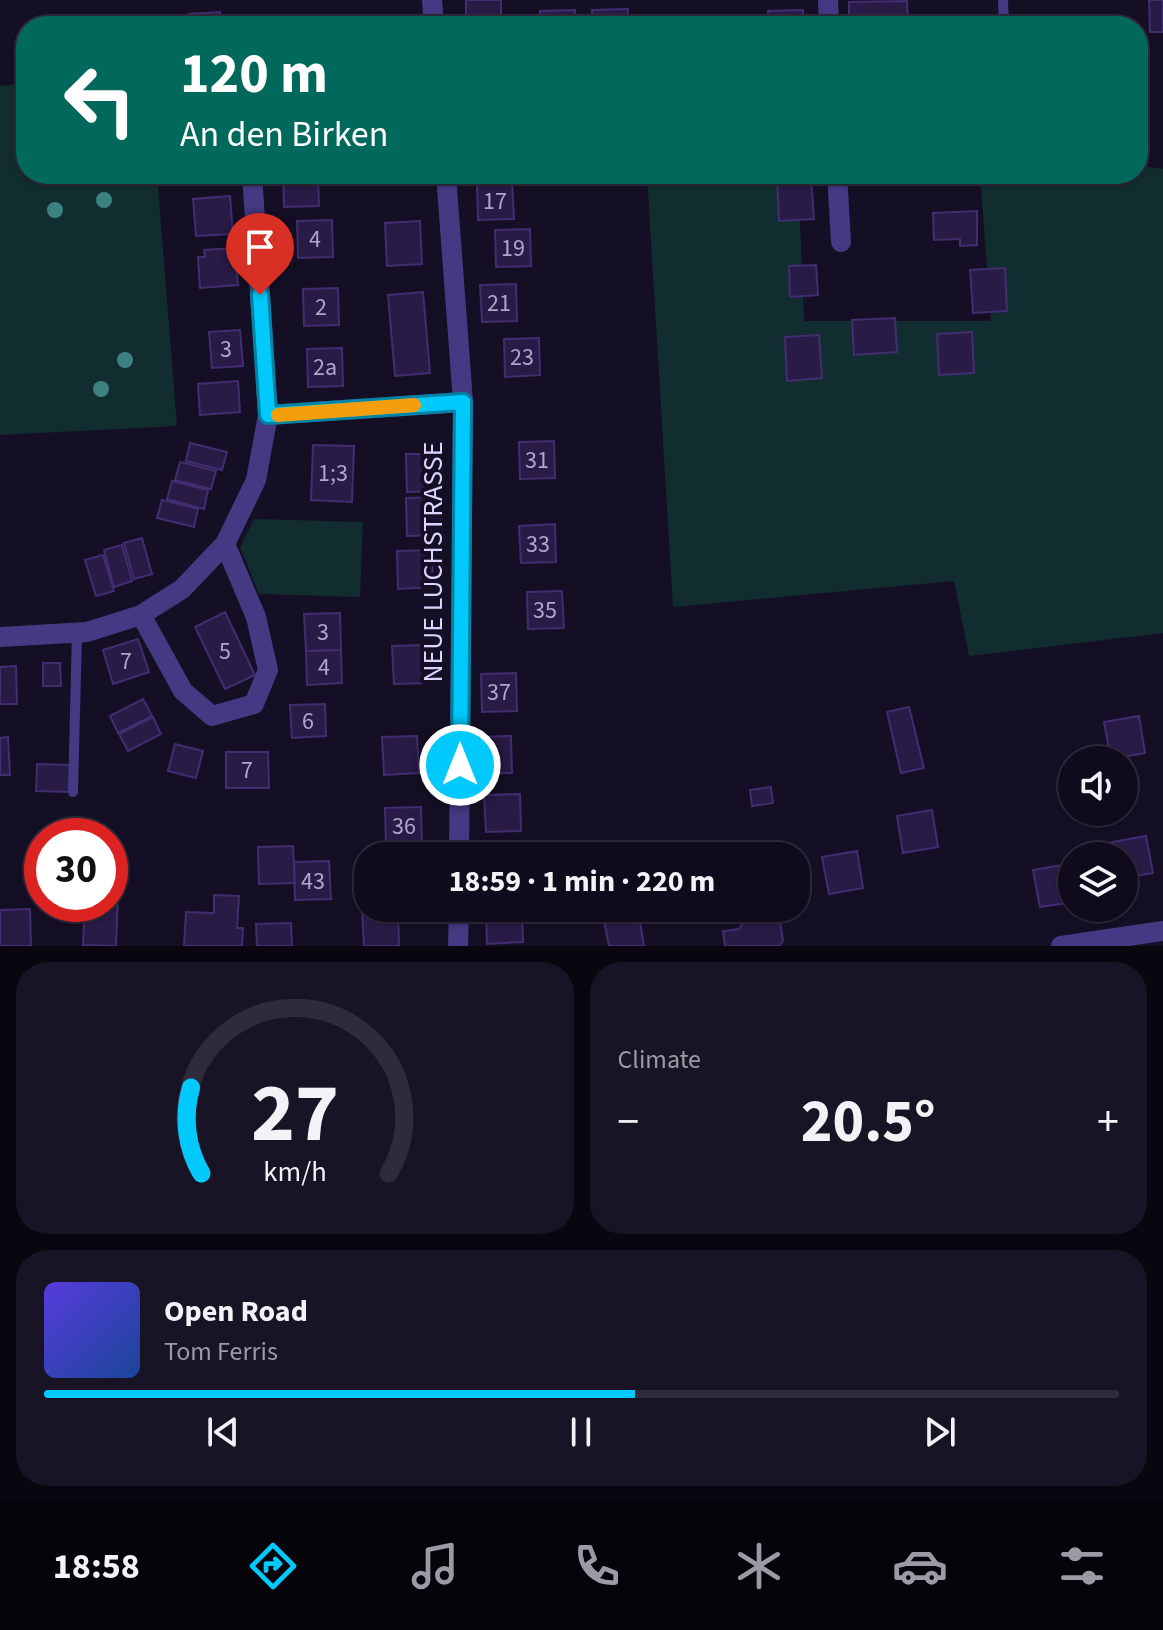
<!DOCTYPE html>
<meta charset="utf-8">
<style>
:root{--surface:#100b1c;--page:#191425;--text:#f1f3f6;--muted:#9c9ba3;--line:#302b3b;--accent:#02c9fc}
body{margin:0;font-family:"Source Sans 3",sans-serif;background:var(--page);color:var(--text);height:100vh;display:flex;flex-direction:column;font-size:30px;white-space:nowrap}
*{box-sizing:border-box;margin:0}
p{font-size:26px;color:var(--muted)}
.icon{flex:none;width:44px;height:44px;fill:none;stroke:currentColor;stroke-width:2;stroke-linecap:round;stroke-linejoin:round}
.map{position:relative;height:946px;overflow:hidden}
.panel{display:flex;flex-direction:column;gap:16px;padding:16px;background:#09060f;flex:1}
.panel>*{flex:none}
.hud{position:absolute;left:16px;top:16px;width:1132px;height:168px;border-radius:32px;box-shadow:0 2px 6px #0004,0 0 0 2px var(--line);background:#00695c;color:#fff;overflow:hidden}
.tools{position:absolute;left:1058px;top:746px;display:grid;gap:16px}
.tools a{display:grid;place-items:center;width:80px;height:80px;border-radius:50%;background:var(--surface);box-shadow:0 2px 6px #0004,0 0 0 2px var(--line);font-size:40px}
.speed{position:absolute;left:24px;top:818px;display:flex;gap:16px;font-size:40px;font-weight:700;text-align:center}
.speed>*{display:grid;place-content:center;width:104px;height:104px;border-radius:50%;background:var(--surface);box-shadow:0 2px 6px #0004,0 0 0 2px var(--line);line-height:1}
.speed .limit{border:12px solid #d22;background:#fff;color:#111}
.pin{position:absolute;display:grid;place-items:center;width:68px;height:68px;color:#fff;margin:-82px -34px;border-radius:50% 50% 50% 0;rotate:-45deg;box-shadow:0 0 8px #0007}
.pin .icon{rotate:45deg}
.me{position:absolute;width:88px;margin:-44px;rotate:0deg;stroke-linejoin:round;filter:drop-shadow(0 0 6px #0008)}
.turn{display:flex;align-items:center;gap:28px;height:168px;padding:0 32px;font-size:36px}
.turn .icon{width:104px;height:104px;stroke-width:2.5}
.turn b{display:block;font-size:56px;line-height:68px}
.big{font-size:60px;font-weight:700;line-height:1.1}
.panel .tile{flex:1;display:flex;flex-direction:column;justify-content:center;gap:12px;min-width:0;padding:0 28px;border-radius:32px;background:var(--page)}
.panel .dial{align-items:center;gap:0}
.dial svg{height:208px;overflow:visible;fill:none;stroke:var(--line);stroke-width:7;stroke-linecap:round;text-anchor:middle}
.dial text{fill:var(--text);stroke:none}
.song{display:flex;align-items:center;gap:24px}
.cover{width:96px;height:96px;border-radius:12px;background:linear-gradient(135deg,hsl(250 70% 55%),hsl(220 70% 35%))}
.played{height:8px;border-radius:4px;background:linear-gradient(90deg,var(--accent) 55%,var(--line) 55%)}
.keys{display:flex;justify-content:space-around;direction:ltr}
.heat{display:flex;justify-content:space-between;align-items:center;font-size:44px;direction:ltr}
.panel .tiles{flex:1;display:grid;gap:16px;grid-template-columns:1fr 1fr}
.tile:last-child{grid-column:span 2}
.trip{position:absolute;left:354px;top:842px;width:456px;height:80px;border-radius:32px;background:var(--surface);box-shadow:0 2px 6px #0004,0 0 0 2px var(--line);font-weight:700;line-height:80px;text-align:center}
.menu{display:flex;height:128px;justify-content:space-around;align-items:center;background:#06040b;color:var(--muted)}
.menu .icon{width:56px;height:56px}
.menu .current{color:var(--accent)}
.menu b{font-size:36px;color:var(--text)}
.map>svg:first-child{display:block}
.green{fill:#122d2f}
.building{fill:#281b46;stroke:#422d71;stroke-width:2}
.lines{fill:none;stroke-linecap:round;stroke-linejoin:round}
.lane{stroke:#443a83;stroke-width:10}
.street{stroke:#443a83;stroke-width:20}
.tree{fill:#3e8181}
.route-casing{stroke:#0183a4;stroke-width:20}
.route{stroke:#02c9fc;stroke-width:14}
.slow{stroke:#f59e0b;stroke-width:14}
.labels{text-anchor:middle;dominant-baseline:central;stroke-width:8;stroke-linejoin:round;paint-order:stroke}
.number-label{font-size:24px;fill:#afa5d1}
.street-label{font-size:28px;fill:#dcd3ff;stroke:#150f25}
</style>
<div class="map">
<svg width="1163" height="946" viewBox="0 0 1163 946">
<rect width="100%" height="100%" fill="#150f25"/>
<path class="green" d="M 26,83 L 26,174 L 157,174 L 177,426 L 0,435 L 0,86 Z
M 1138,165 L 1163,169 L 1163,633 L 969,656 L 954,581 L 673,607 L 647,174 L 798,174 L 804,321 L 991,321 L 980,174 L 1138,174 Z
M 254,519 L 363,522 L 360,597 L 259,594 L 240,547 Z"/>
<path class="building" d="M 466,0 L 501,0 L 501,17 L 466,18 Z
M 1149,0 L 1163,0 L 1163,32 L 1150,32 Z
M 907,1 L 908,23 L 849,25 L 849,2 Z
M 628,9 L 628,26 L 593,26 L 592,10 Z
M 575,10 L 576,26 L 540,26 L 540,11 Z
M 803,10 L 803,26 L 769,26 L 768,11 Z
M 220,12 L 221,26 L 190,26 L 189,14 Z
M 401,16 L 401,26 L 366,26 L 365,17 Z
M 283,174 L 318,174 L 319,206 L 284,207 Z
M 811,177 L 814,219 L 779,221 L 777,178 Z
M 512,181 L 514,219 L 478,220 L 477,182 Z
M 230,196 L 233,234 L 196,236 L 193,199 Z
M 977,211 L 977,245 L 960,246 L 960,239 L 934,240 L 933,213 Z
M 332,220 L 333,257 L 298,258 L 297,221 Z
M 420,221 L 422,264 L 387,266 L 385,223 Z
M 530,229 L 531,266 L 496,267 L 495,230 Z
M 235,248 L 238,285 L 200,288 L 198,257 L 205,257 L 204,250 Z
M 816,265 L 818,295 L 790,297 L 789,266 Z
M 1005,268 L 1007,311 L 973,313 L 970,270 Z
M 516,284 L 517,321 L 482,322 L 480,285 Z
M 338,288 L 339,325 L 304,326 L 303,289 Z
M 423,292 L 430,373 L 395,376 L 388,295 Z
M 895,318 L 897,352 L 854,355 L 852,320 Z
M 240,330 L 243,366 L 212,368 L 209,332 Z
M 972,332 L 974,373 L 939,375 L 937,334 Z
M 819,335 L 822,378 L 787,381 L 785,337 Z
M 539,338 L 540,375 L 505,377 L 504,339 Z
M 342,348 L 343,386 L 308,387 L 307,349 Z
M 238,381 L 240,412 L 200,415 L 198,384 Z
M 554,441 L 555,478 L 520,479 L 519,442 Z
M 190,443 L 227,452 L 222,470 L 186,461 Z
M 313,445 L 354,446 L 352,502 L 311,500 Z
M 406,454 L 441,454 L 442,491 L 407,492 Z
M 180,462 L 216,471 L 211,489 L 175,480 Z
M 172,481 L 208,490 L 204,509 L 167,499 Z
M 441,497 L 442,535 L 407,536 L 406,498 Z
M 162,500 L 198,509 L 194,527 L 157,518 Z
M 555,524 L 556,562 L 521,563 L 519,526 Z
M 142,538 L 152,574 L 134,579 L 124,543 Z
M 122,545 L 132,581 L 114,587 L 104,550 Z
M 432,550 L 433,587 L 398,589 L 397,551 Z
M 103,555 L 114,591 L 96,596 L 85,560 Z
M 562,591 L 564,628 L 528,629 L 527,592 Z
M 225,612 L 255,675 L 225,689 L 195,627 Z
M 340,613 L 341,650 L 306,651 L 304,614 Z
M 138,639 L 149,672 L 113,684 L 103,650 Z
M 428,645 L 429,683 L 394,684 L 392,646 Z
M 341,650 L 342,683 L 307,685 L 306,651 Z
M 43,663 L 60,663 L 61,686 L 43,686 Z
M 16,666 L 17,704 L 0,704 L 0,667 Z
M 516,673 L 517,711 L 482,712 L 481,674 Z
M 143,699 L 152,716 L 118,733 L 110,716 Z
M 325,704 L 326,736 L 292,738 L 290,705 Z
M 909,707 L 924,768 L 901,773 L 887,712 Z
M 1139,716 L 1145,753 L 1111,759 L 1104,722 Z
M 153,717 L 161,734 L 128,751 L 119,734 Z
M 417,736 L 419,773 L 384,775 L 382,737 Z
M 511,736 L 512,773 L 477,774 L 476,737 Z
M 8,737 L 10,775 L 0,775 L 0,738 Z
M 175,744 L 203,751 L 196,778 L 168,771 Z
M 226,752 L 268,752 L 269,788 L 226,788 Z
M 37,764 L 71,765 L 70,792 L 36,791 Z
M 771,787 L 773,803 L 752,806 L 750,790 Z
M 520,794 L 521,831 L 486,832 L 484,795 Z
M 421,807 L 422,844 L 386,846 L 385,808 Z
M 932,810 L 938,847 L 903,853 L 897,816 Z
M 1146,836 L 1153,873 L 1124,878 L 1124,856 L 1114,856 L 1112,842 Z
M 293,846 L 295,883 L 259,884 L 258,847 Z
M 857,851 L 863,888 L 829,894 L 822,857 Z
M 329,861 L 331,899 L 295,900 L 294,862 Z
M 1068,864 L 1072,902 L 1040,907 L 1033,870 Z
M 110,867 L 119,867 L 116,946 L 83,945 L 85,904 L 110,904 Z
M 214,895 L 239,896 L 237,928 L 243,928 L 242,946 L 184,946 L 186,912 L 214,913 Z
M 398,908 L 399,946 L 364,946 L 362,910 Z
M 486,908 L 522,908 L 523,942 L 487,944 Z
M 743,908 L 778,908 L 783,941 L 779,946 L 725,946 L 723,931 L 739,929 L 745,920 Z
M 30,909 L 31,946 L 0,946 L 0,910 Z
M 638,910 L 644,946 L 609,946 L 603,916 Z
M 291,923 L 292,946 L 257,946 L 256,924 Z"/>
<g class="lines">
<path class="lane" d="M 1003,0 L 1004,26
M 73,792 L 77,633"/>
<path class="street" d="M 432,0 L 434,26
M 828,0 L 829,26
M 446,174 L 463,402 L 459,856
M 837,174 L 841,242
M 268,415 L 463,402
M 141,615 L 183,691 L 212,716 L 254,704 L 268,670 L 256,617 L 225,544
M 0,637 L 87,632 L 141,615 L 182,589 L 225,544 L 256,480 L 268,415 L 252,174
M 458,946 L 459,908
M 1061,946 L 1163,931"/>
</g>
<g class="tree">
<circle cx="104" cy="200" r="8"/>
<circle cx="55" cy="210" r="8"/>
<circle cx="125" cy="360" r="8"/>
<circle cx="101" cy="389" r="8"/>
</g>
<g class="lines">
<g class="route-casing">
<path id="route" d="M 260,295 L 268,415 L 463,402 L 460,765"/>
</g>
<use href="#route" class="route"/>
<path class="slow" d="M 278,415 L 414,405"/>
</g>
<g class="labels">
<g class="number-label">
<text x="495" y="201">17</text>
<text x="315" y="239">4</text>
<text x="513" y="248">19</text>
<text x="499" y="303">21</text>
<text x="321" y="307">2</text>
<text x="226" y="349">3</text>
<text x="522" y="357">23</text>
<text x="325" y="367">2a</text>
<text x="537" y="460">31</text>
<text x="333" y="473">1;3</text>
<text x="538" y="544">33</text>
<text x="545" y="610">35</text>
<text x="323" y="632">3</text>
<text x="225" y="651">5</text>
<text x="126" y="661">7</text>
<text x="324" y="667">4</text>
<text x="499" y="692">37</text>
<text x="308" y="721">6</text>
<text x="247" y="770">7</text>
<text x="404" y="826">36</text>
<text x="313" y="881">43</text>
</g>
<g class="street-label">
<text transform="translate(433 562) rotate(-90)">NEUE LUCHSTRASSE</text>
</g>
</g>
</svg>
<div class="tools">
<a><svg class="icon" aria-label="sound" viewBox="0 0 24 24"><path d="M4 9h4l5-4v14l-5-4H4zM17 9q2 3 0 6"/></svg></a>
<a><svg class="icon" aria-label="layers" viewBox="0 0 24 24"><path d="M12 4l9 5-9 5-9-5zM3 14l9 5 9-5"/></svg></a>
</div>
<div class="speed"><div class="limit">30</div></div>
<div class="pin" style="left:260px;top:295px;background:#d93025"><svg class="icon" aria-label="arrive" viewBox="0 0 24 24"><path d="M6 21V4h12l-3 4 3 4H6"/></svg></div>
<svg class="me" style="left:460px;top:765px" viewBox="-20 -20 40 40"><circle r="17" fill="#02c9fc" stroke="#fff" stroke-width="3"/><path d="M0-11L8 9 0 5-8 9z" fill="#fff"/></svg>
<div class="trip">18:59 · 1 min · 220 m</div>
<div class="hud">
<div class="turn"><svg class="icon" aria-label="left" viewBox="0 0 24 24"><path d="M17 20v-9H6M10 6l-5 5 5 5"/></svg><div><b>120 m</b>An den Birken</div></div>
</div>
</div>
<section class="panel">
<div class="tiles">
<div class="tile dial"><svg viewBox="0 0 100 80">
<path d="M14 69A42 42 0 1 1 86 69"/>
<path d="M14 69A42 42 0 0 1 10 36" stroke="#02c9fc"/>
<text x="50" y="56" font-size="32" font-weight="700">27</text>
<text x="50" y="72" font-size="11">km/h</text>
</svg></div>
<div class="tile"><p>Climate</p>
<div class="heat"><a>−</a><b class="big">20.5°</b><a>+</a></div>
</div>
<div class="tile">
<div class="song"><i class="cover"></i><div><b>Open Road</b><p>Tom Ferris</p></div></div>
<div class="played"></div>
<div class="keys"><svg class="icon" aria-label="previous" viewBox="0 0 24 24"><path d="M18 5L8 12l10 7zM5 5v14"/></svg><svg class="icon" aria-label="pause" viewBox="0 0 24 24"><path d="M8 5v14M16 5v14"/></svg><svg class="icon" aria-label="next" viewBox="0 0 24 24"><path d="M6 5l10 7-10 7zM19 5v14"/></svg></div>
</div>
</div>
</section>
<nav class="menu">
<b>18:58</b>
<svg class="icon current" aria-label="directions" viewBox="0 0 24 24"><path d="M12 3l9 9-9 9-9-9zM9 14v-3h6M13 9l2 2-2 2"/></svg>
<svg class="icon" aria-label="music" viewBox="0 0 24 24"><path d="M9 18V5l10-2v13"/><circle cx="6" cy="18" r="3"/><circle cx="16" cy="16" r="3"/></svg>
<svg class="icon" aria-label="phone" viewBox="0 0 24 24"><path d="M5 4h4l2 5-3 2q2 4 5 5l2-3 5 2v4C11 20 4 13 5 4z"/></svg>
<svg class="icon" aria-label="climate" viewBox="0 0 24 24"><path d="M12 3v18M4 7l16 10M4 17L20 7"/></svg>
<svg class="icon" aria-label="car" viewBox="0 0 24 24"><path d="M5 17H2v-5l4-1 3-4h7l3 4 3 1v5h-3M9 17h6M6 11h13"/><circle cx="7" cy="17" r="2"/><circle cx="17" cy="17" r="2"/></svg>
<svg class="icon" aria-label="filters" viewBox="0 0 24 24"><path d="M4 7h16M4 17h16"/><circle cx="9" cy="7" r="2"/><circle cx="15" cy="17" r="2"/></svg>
</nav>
